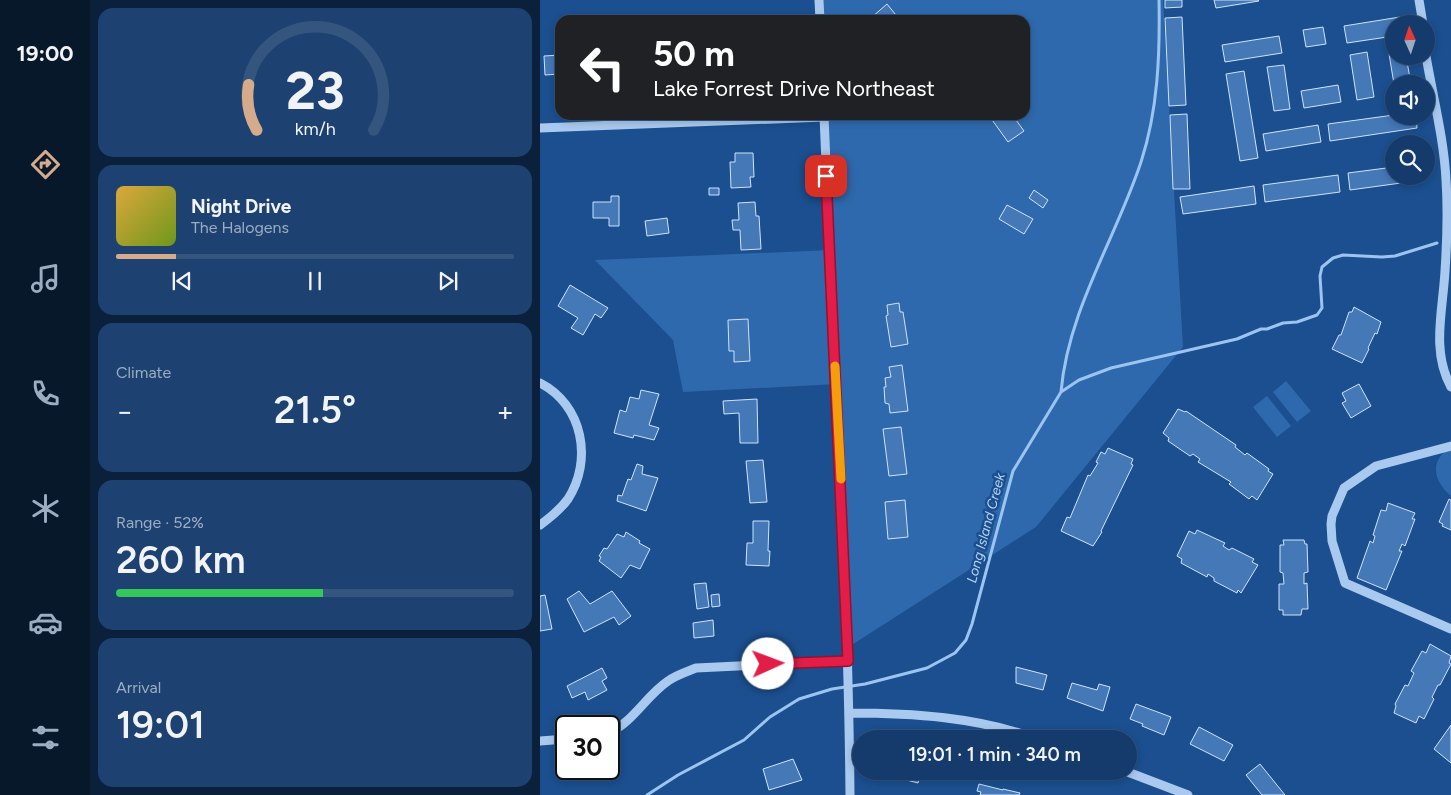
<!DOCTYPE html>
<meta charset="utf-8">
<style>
:root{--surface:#143b6b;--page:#1d4271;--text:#f1f3f6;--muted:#9dadc1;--line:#33557e;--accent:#d6ab8b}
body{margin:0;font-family:Figtree,sans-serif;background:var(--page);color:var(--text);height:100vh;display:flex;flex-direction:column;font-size:19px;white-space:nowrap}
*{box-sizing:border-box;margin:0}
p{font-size:16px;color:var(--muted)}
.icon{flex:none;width:28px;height:28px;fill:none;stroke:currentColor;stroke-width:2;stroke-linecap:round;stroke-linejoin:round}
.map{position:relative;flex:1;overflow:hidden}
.drawer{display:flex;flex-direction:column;gap:8px;padding:8px;background:#0b203b;width:450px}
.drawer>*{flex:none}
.top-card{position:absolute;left:15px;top:15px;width:475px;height:105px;border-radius:15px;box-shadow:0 2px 8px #0003,0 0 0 1px var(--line);background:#202124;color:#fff;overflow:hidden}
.needle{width:32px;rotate:357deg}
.controls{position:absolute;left:845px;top:15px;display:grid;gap:10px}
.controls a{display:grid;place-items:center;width:50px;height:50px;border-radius:50%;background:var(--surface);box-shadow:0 2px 8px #0003,0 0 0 1px var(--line);font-size:25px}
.speed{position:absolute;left:15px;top:715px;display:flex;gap:10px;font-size:25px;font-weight:700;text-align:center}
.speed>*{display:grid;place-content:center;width:65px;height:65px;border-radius:50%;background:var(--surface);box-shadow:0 2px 8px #0003,0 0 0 1px var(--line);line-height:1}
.speed .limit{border:2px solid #111;border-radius:8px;background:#fff;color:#111}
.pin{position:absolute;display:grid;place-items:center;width:42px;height:42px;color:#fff;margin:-21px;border-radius:10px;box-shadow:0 2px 8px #0006}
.me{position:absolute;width:55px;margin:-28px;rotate:88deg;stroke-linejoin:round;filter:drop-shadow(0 0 4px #0008)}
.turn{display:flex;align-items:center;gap:18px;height:105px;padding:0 15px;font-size:22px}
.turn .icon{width:65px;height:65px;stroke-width:2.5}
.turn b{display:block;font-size:35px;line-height:42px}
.big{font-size:38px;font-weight:600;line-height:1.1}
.drawer .widget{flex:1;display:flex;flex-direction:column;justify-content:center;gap:8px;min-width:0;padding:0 18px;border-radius:15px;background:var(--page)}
.drawer .dial{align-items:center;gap:0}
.dial svg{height:130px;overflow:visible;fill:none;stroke:var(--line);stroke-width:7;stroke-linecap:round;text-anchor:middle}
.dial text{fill:var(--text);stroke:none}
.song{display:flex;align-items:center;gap:15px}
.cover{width:60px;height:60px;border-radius:8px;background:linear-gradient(135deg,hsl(40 70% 55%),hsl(80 70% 35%))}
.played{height:5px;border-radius:2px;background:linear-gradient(90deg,var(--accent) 15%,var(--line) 15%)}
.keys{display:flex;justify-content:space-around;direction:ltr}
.heat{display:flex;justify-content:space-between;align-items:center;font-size:28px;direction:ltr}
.charge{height:8px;border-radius:4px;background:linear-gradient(90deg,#34c759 52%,var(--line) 0)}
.trip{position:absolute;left:312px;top:730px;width:285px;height:50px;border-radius:25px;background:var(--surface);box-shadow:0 2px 8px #0003,0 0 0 1px var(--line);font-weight:600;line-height:50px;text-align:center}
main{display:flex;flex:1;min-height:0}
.menu{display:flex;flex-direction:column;width:90px;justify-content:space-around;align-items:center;background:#08182b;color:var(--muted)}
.menu .icon{width:35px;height:35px}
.menu .active{color:var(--accent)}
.menu b{font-size:22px;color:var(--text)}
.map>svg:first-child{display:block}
.green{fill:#2e69ad}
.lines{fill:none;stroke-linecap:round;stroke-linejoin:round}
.stream{stroke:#9cc4f0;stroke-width:3}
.building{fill:#4478b7;stroke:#cfe3fa}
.minor{stroke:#a9c9ee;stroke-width:9}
.route-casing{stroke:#92132f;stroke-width:12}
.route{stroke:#e11d48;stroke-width:9}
.slow{stroke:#f59e0b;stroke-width:9}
.labels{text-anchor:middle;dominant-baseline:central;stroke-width:5;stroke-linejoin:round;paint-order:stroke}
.water-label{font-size:14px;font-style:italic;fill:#b5d3f5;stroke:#1b4f8f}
</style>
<main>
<nav class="menu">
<b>19:00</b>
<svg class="icon active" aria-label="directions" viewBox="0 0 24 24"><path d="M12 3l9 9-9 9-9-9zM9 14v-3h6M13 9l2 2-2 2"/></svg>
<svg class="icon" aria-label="music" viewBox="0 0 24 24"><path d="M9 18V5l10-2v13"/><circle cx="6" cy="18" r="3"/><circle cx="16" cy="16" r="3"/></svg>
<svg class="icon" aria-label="phone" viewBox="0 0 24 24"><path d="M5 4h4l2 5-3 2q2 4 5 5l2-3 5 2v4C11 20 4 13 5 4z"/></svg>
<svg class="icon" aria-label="climate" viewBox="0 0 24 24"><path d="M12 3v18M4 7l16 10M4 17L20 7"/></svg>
<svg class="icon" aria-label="car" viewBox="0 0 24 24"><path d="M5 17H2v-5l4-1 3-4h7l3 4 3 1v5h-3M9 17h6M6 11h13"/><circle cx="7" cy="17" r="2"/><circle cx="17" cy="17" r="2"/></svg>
<svg class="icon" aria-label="filters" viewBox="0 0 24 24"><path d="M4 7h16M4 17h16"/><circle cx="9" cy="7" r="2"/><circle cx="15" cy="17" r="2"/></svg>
</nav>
<section class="drawer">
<div class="widget dial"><svg viewBox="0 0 100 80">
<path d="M14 69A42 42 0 1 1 86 69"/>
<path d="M14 69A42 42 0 0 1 9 41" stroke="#d6ab8b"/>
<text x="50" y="56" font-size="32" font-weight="700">23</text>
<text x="50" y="72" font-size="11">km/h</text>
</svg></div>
<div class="widget">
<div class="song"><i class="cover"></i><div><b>Night Drive</b><p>The Halogens</p></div></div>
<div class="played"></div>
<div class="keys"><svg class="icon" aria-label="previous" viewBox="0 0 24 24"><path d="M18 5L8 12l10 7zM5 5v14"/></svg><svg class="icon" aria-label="pause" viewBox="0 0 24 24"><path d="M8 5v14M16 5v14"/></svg><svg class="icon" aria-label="next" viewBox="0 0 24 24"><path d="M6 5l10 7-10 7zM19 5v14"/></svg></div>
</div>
<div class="widget"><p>Climate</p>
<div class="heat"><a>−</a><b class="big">21.5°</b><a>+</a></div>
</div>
<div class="widget"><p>Range · 52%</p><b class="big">260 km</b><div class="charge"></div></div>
<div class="widget"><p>Arrival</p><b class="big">19:01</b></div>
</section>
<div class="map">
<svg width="911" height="795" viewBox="0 0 911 795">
<rect width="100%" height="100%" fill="#1b4f8f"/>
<path class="green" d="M 283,0 L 623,0 L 643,347 L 496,527 L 307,648 L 297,384 L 143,392 L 133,340 L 55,260 L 292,250 L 288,115 L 485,115 L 485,20 L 284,20 Z
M 746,381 L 771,411 L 757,422 L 733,392 Z
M 727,396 L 751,426 L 737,437 L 713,407 Z
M 911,447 L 911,496 C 893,481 889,460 911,447 Z"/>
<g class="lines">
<path class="stream" d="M 521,392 C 528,310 576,238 601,162 C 618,110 620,55 619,0
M 107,795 L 138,775 L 204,740 L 230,717 L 259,699 L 292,689 L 325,684 L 387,668 L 415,653 L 426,640 L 432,624 L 473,471 L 521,392 L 539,380 L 571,368 L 697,339 L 721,329 L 727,329 L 743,323 L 757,322 L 777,315 L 782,308 L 780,276 L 782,267 L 793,258 L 803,255 L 842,257 L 855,256 L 897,243"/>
</g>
<path class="building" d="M 625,0 L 642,0 L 642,7 L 625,8 Z
M 674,0 L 718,0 L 719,1 L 676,8 Z
M 347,4 L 360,20 L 334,20 L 332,17 Z
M 642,17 L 646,105 L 629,106 L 625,18 Z
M 860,17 L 861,24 L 854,24 L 854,36 L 807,43 L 804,26 Z
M 783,27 L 786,44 L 766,47 L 763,30 Z
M 739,36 L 742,53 L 685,62 L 682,45 Z
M 854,47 L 854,56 L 866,56 L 871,84 L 854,84 L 848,48 Z
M 827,52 L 834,97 L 817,100 L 810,55 Z
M 20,55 L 20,74 L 5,75 L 4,56 Z
M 744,65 L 750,109 L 734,111 L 727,67 Z
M 704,71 L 718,158 L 700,161 L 686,74 Z
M 798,85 L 801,102 L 764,108 L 761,91 Z
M 647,114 L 650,189 L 633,189 L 630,115 Z
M 451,115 L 479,115 L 480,117 L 476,120 L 484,131 L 468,142 L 450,117 Z
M 854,115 L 854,116 L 876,116 L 877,128 L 790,141 L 788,124 Z
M 778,125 L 781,142 L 726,151 L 723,134 Z
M 195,153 L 213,153 L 214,177 L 210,177 L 211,187 L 191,188 L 190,162 L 195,162 Z
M 854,167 L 854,176 L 883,176 L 883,180 L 810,190 L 808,173 Z
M 798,175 L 800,192 L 725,202 L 723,185 Z
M 714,186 L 716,204 L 643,214 L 640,197 Z
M 169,188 L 179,188 L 179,195 L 169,195 Z
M 494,190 L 508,200 L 503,208 L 489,198 Z
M 71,196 L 79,196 L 79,226 L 69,226 L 69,218 L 53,218 L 53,202 L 71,202 Z
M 215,202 L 216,216 L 219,216 L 221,249 L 201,250 L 200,230 L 193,230 L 192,220 L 199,220 L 198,203 Z
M 467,205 L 493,219 L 484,234 L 459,219 Z
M 127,218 L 129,233 L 107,236 L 105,221 Z
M 30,285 L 68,308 L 61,318 L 55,314 L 43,335 L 31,328 L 38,318 L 18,306 Z
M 359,303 L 360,312 L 363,312 L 368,344 L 351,347 L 346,316 L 348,315 L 347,305 Z
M 814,307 L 841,322 L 837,334 L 835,333 L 828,348 L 829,349 L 822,363 L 792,349 L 799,335 L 801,335 L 809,312 L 812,312 Z
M 208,319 L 210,361 L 194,362 L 194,351 L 189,351 L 188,320 Z
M 362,365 L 368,411 L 350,413 L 349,404 L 345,403 L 344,387 L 346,387 L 345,378 L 351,377 L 349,367 Z
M 819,384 L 831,406 L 811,418 L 802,403 L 806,401 L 802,393 Z
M 101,390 L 119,394 L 109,425 L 119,428 L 114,440 L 94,435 L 93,438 L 74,433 L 80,410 L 86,412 L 90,397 L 99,399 Z
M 217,399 L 218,443 L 200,443 L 199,413 L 184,414 L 183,401 Z
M 638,409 L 645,412 L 646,411 L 696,445 L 695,447 L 705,455 L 707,453 L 729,469 L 728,471 L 733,474 L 717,500 L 712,496 L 709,499 L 689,484 L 691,482 L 658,462 L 660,459 L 653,454 L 650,456 L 628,441 L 629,438 L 623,433 Z
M 361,427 L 367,474 L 349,476 L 343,429 Z
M 568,448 L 593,459 L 591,464 L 593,465 L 561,531 L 562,532 L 553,546 L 521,531 L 527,517 L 530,518 L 548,475 L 550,476 L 558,463 L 556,462 L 561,452 L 565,454 Z
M 223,460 L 227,502 L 210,503 L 206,461 Z
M 97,464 L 103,466 L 102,474 L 118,478 L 106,511 L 77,501 L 78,495 L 82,496 L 88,479 L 91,480 Z
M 909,499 L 911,500 L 911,530 L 902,526 L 903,524 L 899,522 Z
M 365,500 L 368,537 L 348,539 L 345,502 Z
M 848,503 L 875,513 L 872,519 L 875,519 L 865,546 L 862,544 L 859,551 L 862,551 L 846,590 L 817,578 L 830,541 L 833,543 L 835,536 L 833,535 L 841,510 L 846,511 Z
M 213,521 L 229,521 L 228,551 L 230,551 L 229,566 L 206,565 L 207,543 L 213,543 Z
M 657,530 L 685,543 L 683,546 L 689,550 L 692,548 L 714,559 L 712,562 L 718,565 L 701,593 L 698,590 L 697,593 L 674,581 L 674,578 L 668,574 L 667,577 L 641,563 L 642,559 L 637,556 L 649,531 L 655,534 Z
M 86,532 L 100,541 L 99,543 L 110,549 L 100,569 L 90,565 L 81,578 L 59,561 L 61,557 L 59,556 L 64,548 L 67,549 L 77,534 L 84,537 Z
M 743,540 L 764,540 L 765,544 L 767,544 L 768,572 L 764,573 L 764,584 L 767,583 L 768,609 L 762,609 L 761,615 L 743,615 L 743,610 L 739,610 L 739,584 L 744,584 L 743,573 L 740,572 L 740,545 L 744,545 Z
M 166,583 L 169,607 L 157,609 L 154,584 Z
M 39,591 L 50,604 L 72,591 L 91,616 L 79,625 L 74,617 L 44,632 L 27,599 Z
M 179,594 L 180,606 L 172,607 L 171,595 Z
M 5,595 L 12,629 L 0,631 L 0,596 Z
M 173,620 L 174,636 L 154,638 L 153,623 Z
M 890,644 L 911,656 L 909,663 L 911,664 L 900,685 L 898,685 L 892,697 L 894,699 L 884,719 L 879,716 L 876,723 L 854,713 L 856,706 L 855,704 L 865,685 L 868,686 L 874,673 L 871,671 L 882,651 L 886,653 Z
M 476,667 L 507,675 L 503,690 L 476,683 Z
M 62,668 L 67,678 L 62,681 L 67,690 L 48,700 L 45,692 L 32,698 L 27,686 Z
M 532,683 L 557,690 L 559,684 L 570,687 L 563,711 L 527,698 Z
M 596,704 L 631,717 L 624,735 L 602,726 L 603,724 L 590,719 Z
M 911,725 L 911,763 L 894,749 Z
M 659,727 L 693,745 L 684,761 L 650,744 Z
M 253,759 L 262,780 L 229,790 L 223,769 Z
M 720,764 L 745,795 L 722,795 L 706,775 Z
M 357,771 L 381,771 L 378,783 L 355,777 Z
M 439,784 L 463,790 L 463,789 L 480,793 L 479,795 L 440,795 L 441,792 L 437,791 Z"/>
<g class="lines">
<path class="minor" d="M 279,0 L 280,20
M 879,0 L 883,24
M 886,56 C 893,97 904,139 906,180 C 908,210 907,241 905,271 C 903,310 891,351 911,387
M 284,115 C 293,342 308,568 310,795
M 0,128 L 284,117
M 0,383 C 43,405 53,460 28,499 C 20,510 11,517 0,525
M 911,446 L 836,466 L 804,488 L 792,516 L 791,524 L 792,541 L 805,583 L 911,629
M 309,713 C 372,713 438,717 497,739
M 69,733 C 93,722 106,696 128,681 C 136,675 146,672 156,668 L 308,661
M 0,741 L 26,739
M 585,771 L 648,795"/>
</g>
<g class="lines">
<g class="route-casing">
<path id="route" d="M 228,664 L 308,661 L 286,176"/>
</g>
<use href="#route" class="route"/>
<path class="slow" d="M 295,366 L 301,479"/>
</g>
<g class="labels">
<g class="water-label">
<text transform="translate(446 528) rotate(-75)">Long Island Creek</text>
</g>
</g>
</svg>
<div class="controls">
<a><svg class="needle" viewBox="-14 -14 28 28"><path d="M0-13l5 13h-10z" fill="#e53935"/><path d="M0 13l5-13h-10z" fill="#9dadc1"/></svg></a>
<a><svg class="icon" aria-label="sound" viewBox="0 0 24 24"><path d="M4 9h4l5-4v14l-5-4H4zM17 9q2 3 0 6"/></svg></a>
<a><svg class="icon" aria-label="search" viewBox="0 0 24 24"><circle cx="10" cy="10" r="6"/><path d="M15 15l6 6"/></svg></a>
</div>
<div class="speed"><div class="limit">30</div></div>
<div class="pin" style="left:286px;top:176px;background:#d93025"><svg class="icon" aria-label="arrive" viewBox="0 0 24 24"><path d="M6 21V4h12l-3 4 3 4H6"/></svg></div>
<svg class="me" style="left:228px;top:664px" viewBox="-20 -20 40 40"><circle r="19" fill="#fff"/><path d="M0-13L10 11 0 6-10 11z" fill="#e11d48"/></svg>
<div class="trip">19:01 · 1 min · 340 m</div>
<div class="top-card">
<div class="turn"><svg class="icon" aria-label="left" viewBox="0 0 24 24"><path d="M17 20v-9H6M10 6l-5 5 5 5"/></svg><div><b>50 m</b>Lake Forrest Drive Northeast</div></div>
</div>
</div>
</main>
